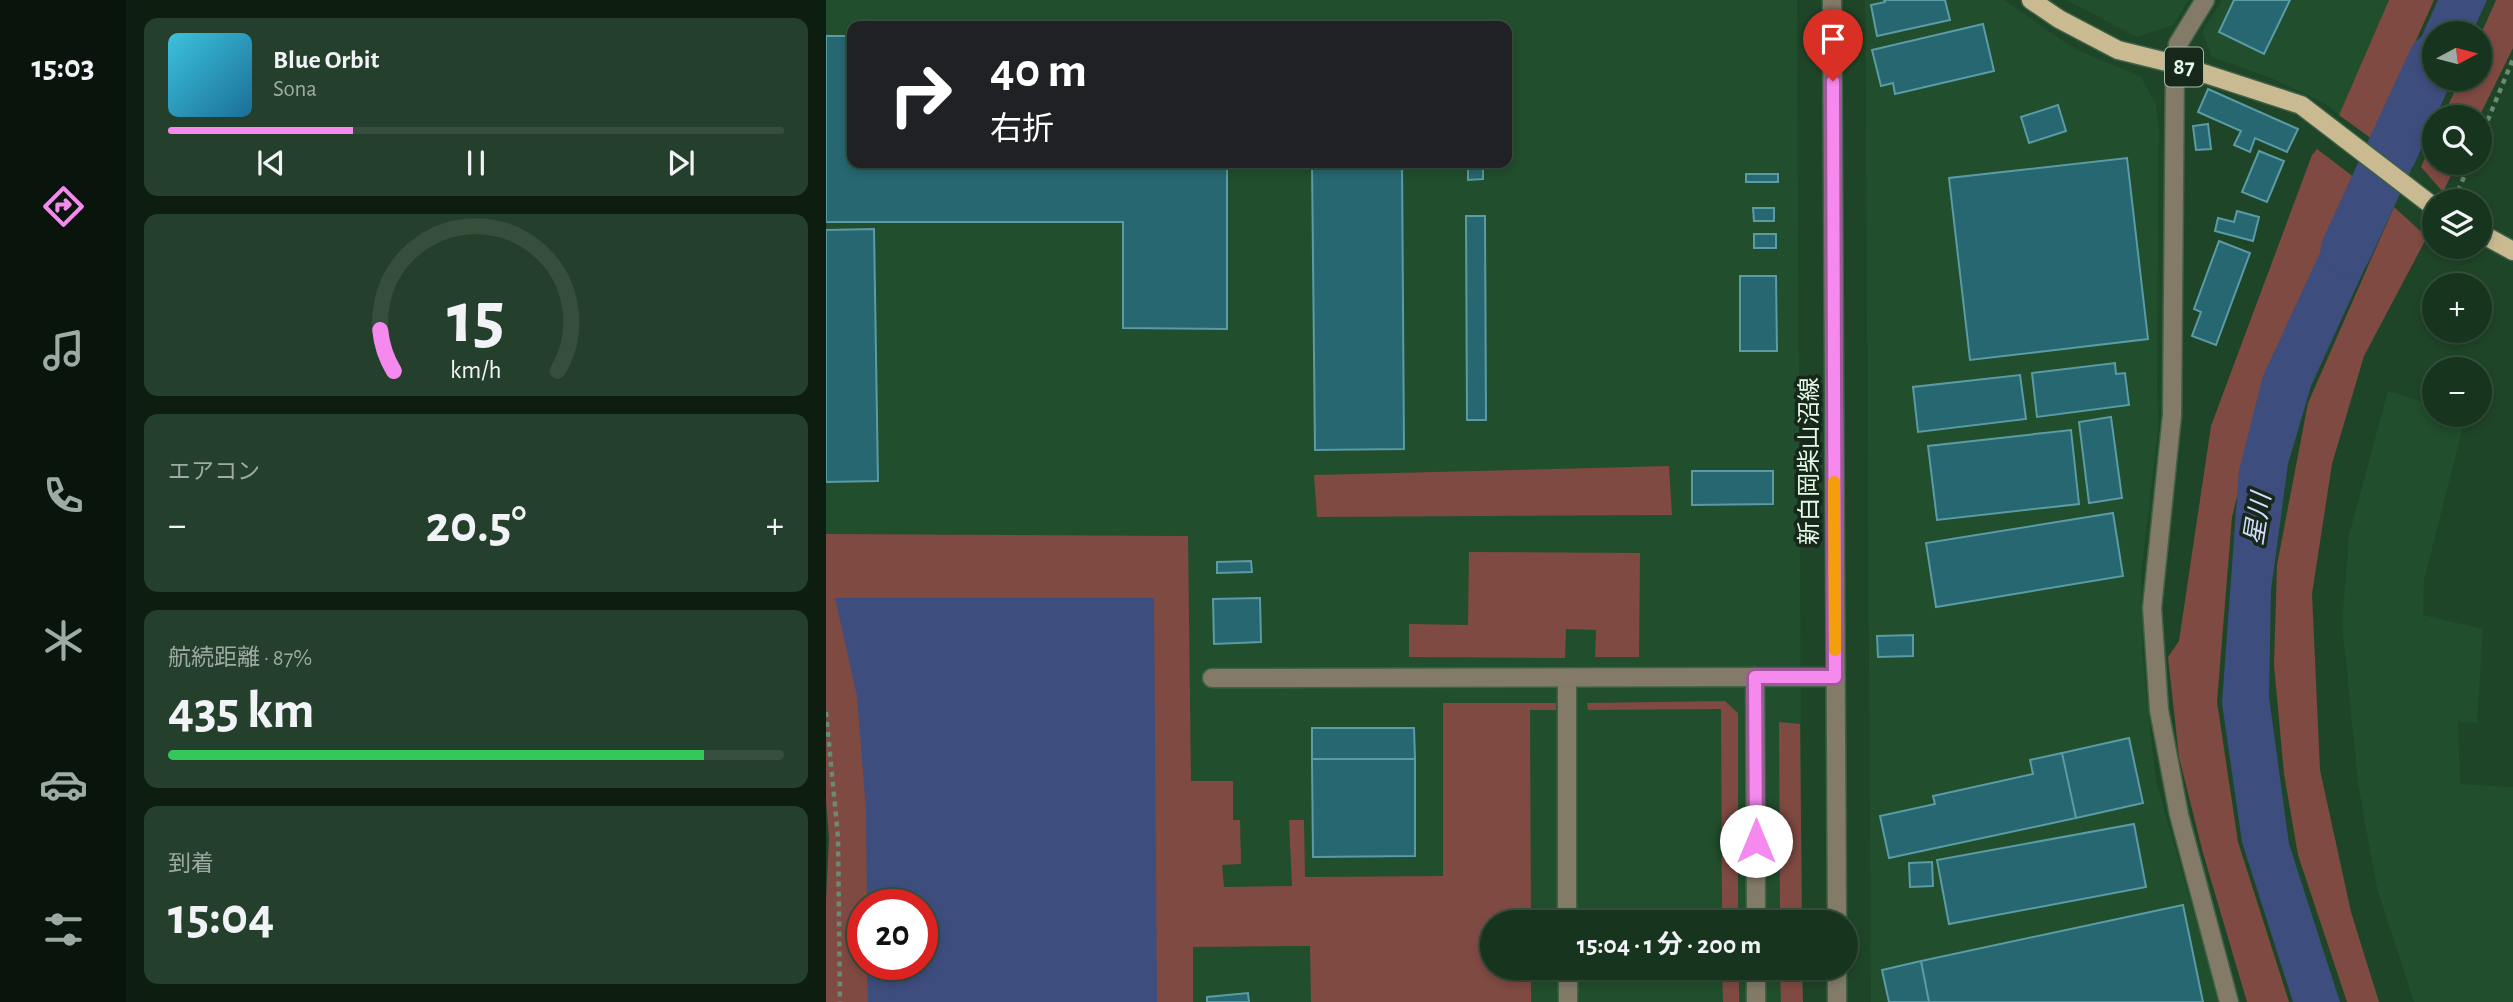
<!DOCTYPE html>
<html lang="ja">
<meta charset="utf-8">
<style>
:root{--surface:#17341e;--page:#243f2b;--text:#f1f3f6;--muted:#9eaaa4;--line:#364f3c;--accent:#f589ee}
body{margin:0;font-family:"Alegreya Sans","Noto Sans JP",sans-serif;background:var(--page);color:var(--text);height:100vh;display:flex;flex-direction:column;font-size:26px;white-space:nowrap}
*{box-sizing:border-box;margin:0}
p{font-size:23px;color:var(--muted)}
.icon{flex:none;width:38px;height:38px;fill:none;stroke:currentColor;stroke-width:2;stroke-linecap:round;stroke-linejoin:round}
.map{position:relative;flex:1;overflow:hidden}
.details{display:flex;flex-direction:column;gap:18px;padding:18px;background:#0d1d10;width:700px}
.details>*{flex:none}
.top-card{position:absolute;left:21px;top:21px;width:665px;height:147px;border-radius:14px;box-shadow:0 4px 10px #0003,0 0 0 2px var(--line);background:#202124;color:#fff;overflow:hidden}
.needle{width:46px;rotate:83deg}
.fabs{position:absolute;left:1596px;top:21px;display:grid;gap:14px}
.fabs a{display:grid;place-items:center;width:70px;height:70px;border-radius:50%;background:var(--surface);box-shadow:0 4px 10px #0003,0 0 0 2px var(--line);font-size:35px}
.speed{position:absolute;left:21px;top:889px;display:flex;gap:14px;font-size:35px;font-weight:700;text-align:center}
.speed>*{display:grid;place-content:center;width:91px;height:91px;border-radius:50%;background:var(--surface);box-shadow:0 4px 10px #0003,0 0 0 2px var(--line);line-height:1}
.speed .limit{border:10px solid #d22;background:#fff;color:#111}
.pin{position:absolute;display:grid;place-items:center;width:60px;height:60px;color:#fff;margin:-72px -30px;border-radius:50% 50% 50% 0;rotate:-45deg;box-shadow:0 0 7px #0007}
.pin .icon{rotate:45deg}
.me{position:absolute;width:77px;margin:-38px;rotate:0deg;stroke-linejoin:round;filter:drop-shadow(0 0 5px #0008)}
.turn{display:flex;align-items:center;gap:24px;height:147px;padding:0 28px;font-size:32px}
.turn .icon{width:91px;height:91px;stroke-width:2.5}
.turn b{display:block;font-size:49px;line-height:60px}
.big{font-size:52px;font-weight:700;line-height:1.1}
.details .tile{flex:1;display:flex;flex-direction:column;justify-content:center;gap:10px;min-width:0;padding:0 24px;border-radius:14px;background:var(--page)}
.details .dial{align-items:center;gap:0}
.dial svg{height:182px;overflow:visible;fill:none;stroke:var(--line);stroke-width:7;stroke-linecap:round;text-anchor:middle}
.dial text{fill:var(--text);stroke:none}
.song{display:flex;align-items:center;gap:21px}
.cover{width:84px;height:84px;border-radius:10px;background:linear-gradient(135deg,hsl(190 70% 55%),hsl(200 70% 35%))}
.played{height:7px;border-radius:4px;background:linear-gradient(90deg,var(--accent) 30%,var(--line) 30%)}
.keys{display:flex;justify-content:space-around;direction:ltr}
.heat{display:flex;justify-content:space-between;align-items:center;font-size:38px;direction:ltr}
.charge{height:10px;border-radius:5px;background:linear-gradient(90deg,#34c759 87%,var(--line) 0)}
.trip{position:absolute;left:654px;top:910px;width:378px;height:70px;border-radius:35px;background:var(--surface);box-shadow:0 4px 10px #0003,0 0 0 2px var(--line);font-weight:700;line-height:70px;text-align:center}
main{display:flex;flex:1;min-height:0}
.dock{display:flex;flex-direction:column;width:126px;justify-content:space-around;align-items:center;background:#09150c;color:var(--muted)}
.dock .icon{width:49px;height:49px}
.dock .selected{color:var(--accent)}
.dock b{font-size:32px;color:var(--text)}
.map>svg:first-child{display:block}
.built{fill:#214e2c;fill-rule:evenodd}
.green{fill:#7f4a42;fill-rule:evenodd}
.water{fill:#3d4d7d}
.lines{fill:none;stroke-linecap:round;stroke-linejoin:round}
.river{stroke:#3d4d7d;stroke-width:51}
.building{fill:#266771;stroke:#5b9ba5;stroke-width:2}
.minor-casing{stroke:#3f6247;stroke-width:21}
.major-casing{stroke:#3f6247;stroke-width:21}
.path{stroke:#6a8a71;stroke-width:4.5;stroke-dasharray:5 5;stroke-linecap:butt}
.minor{stroke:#837b68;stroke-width:18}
.major{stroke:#c9ba92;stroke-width:18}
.route-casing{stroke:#9f599b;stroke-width:18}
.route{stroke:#f589ee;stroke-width:12}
.slow{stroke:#f59e0b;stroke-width:12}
.labels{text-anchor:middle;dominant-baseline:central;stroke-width:7;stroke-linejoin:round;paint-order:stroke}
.shield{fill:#17271a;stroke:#a6bbaa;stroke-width:2}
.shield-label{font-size:23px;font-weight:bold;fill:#e4fae7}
.street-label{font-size:24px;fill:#e4fae7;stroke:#17271a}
.water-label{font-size:26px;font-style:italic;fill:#d3defe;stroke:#17271a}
</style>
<main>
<nav class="dock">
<b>15:03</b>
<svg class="icon selected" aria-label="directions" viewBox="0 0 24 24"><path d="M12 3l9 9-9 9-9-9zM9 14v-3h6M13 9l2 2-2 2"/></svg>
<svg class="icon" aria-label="music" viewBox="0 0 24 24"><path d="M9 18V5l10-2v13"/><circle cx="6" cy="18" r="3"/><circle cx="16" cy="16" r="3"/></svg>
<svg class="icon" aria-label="phone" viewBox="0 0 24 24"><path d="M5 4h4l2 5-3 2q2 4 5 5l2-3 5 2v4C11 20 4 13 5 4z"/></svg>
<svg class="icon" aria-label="climate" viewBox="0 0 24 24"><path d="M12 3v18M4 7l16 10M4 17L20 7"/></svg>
<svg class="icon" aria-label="car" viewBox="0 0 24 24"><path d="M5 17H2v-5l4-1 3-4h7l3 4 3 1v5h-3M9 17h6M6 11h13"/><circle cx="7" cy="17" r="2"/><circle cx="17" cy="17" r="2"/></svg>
<svg class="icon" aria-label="filters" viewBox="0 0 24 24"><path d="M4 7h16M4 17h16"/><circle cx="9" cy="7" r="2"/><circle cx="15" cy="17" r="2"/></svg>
</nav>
<section class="details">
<div class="tile">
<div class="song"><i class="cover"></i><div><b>Blue Orbit</b><p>Sona</p></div></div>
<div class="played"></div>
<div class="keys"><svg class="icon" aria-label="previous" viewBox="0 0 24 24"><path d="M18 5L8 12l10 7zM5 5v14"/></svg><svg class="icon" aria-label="pause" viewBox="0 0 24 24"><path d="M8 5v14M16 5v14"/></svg><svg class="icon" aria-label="next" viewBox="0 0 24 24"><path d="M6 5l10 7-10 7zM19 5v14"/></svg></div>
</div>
<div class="tile dial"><svg viewBox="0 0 100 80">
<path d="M14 69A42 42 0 1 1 86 69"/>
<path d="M14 69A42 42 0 0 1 8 51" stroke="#f589ee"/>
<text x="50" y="56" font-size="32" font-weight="700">15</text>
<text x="50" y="72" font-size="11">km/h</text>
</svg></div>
<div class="tile"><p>エアコン</p>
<div class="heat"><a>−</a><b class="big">20.5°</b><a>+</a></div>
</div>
<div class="tile"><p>航続距離 · 87%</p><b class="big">435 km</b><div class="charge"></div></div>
<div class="tile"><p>到着</p><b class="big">15:04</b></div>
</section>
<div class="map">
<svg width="1687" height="1002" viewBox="0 0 1687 1002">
<rect width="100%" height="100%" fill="#1f4528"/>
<path class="built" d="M 0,0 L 971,0 L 976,922 L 667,922 L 667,968 L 976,968 L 977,1002 L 25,1002 L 0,644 ZM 26,26 L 681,26 L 681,163 L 26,163 ZM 37,905 L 96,905 L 96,964 L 37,964 Z
M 1039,0 L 1178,0 L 1247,48 L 1315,77 L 1330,104 L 1333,127 L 1331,395 L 1333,423 L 1315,575 L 1317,661 L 1330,781 L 1393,1002 L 1045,1002 Z
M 1240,0 L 1363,0 L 1347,25 L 1311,37 Z
M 1396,0 L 1563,0 L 1513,115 L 1500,104 L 1445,78 L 1386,57 L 1376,32 Z
M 1562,391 L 1608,405 L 1608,415 L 1640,415 L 1598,580 L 1597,615 L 1657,629 L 1651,723 L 1632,722 L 1634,784 L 1687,787 L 1687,1002 L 1588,1002 L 1551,888 L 1532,784 L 1516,623 L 1523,535 Z"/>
<path class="green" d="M 1563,0 L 1608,0 L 1546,139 L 1513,115 Z
M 1670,0 L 1687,0 L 1687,48 L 1653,117 L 1617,117 L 1634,79 L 1654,79 L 1654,36 Z
M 1608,137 L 1608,163 L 1631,163 L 1617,192 L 1595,167 Z
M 1491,149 L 1529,178 L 1439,381 L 1406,517 L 1391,702 L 1412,842 L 1463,1002 L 1421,1002 L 1377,853 L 1353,757 L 1342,657 L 1353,641 L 1385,426 L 1486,155 Z
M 1568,207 L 1601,237 L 1538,356 L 1506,464 L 1486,594 L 1494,770 L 1525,912 L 1553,1002 L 1521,1002 L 1472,855 L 1458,774 L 1448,665 L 1451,565 L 1482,403 Z
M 843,466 L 846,515 L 491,517 L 488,475 Z
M 0,534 L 362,536 L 365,781 L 407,781 L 407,820 L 414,820 L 415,864 L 396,865 L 398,887 L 466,886 L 463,820 L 478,820 L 479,877 L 617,876 L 617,703 L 730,703 L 730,710 L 704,710 L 705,922 L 667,922 L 667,968 L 705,968 L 705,1002 L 485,1002 L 484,946 L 367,947 L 367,1002 L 0,1002 L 0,900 L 3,838 L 0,801 ZM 37,905 L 96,905 L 96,964 L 37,964 Z
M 643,552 L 814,553 L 813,657 L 769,657 L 770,630 L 740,629 L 739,658 L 583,657 L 583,624 L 642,625 Z
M 899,701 L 912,713 L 912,922 L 896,922 L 895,709 L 762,710 L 761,703 Z
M 953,722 L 974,724 L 976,922 L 954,922 Z
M 896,968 L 913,968 L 913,1002 L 897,1002 Z
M 954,968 L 976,968 L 977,1002 L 955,1002 Z"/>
<path class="water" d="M 1612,0 L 1661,0 L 1646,33 L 1608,33 L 1608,79 L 1626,79 L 1587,167 L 1550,138 Z
M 1531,173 L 1570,200 L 1485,386 L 1462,464 L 1445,590 L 1443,697 L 1463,844 L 1514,1002 L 1467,1002 L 1416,842 L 1396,703 L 1413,470 L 1437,376 Z
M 9,598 L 328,598 L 331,1002 L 42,1002 L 41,964 L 96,964 L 96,905 L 41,905 L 40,810 L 31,696 Z"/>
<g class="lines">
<path class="river" d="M 1520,250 L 1608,59"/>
</g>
<path class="building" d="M 1058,0 L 1119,0 L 1124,20 L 1051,36 L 1045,5 L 1059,2 Z
M 1408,0 L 1464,0 L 1438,54 L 1393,32 Z
M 1157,24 L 1168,71 L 1069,94 L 1067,83 L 1055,86 L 1046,50 Z
M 0,36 L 26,36 L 26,163 L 401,163 L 401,329 L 297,328 L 297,222 L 0,222 Z
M 1382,89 L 1472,129 L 1461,152 L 1429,138 L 1424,152 L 1408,145 L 1415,131 L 1372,112 Z
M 1232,105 L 1240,131 L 1203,143 L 1195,117 Z
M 1382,124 L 1385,149 L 1370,150 L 1367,126 Z
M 1433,151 L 1458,161 L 1441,202 L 1416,192 Z
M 1301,158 L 1322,339 L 1144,360 L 1123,178 Z
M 486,163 L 576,163 L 578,449 L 489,450 Z
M 642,163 L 657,163 L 657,179 L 642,180 Z
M 920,174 L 952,174 L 952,182 L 920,182 Z
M 927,208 L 948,208 L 948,221 L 928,221 Z
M 1411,211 L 1433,217 L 1427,241 L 1389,231 L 1392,218 L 1408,222 Z
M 640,216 L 659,216 L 660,420 L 641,420 Z
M 48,229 L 52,481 L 0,482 L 0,230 Z
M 928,234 L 950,234 L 950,248 L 928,248 Z
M 1393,241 L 1424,253 L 1390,345 L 1366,336 L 1375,312 L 1368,309 Z
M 914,276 L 950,276 L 951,351 L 914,351 Z
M 1289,363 L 1290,374 L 1299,373 L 1303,405 L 1211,417 L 1206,373 Z
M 1194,375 L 1200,419 L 1092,432 L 1087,387 Z
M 1285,417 L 1296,498 L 1263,503 L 1253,422 Z
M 1245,430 L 1253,504 L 1111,520 L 1102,446 Z
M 866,471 L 947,471 L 947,504 L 866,505 Z
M 1287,513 L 1297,576 L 1110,607 L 1100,543 Z
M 425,561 L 426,572 L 391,573 L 391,562 Z
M 434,598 L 435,642 L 388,644 L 387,599 Z
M 1087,635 L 1087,656 L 1052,657 L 1051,636 Z
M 486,728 L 588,728 L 589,759 L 486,759 Z
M 1303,738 L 1317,803 L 1250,818 L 1236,753 Z
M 1236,753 L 1250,818 L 1063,858 L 1054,816 L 1109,804 L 1107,796 L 1207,774 L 1204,760 Z
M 486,759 L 589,759 L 589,856 L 487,857 Z
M 1308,824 L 1320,887 L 1123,924 L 1111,860 Z
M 1106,862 L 1107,886 L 1084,887 L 1083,863 Z
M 1357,905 L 1377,1002 L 1103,1002 L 1095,961 Z
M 1095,961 L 1103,1002 L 1063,1002 L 1056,970 Z
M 422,993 L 423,1002 L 381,1002 L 381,997 Z"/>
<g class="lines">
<g class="minor-casing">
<path id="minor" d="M 1006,0 L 1011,922
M 1379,0 L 1352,44 L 1349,64 L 1346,415 L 1326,608 L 1333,710 L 1353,815 L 1403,1002
M 929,677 L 930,922
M 386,678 L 1009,677
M 741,678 L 741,922
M 742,968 L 742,1002
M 930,968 L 930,1002
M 1011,968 L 1011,1002"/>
</g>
<g class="major-casing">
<path id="major" d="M 1205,0 L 1233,19 L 1292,50 L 1349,64 L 1475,105 L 1608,207
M 1654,233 L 1687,251"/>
</g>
<path class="path" d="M 1654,139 L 1687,59
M 1628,200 L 1644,163
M 0,712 L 12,837 L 14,1002"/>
<use href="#minor" class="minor"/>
<use href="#major" class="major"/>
</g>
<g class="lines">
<g class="route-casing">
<path id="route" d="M 930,841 L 929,677 L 1009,677 L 1007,81"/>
</g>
<use href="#route" class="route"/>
<path class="slow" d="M 1008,482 L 1009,650"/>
</g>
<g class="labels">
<rect class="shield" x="1339" y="47.5" width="38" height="39" rx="5"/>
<g class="shield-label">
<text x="1358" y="67">87</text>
</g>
<g class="street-label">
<text transform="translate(984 461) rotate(-90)">新白岡柴山沼線</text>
</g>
<g class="water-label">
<text transform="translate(1432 519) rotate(-81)">星川</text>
</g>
</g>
</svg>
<div class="fabs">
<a><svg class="needle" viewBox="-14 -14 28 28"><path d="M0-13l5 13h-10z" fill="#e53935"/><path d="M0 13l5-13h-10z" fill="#9eaaa4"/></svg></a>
<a><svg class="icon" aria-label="search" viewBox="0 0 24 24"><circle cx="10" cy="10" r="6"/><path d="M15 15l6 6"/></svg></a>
<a><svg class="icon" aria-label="layers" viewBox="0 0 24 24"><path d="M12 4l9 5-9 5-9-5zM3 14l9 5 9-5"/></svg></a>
<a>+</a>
<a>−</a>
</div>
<div class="speed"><div class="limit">20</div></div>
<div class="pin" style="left:1007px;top:81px;background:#d93025"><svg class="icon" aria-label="arrive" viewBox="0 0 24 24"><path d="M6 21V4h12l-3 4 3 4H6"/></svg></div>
<svg class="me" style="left:930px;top:841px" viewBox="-20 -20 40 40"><circle r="19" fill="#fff"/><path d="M0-13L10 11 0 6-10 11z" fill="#f589ee"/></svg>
<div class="trip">15:04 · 1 分 · 200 m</div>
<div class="top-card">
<div class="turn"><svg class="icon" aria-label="right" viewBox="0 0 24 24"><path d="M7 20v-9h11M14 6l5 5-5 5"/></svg><div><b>40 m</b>右折</div></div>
</div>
</div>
</main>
